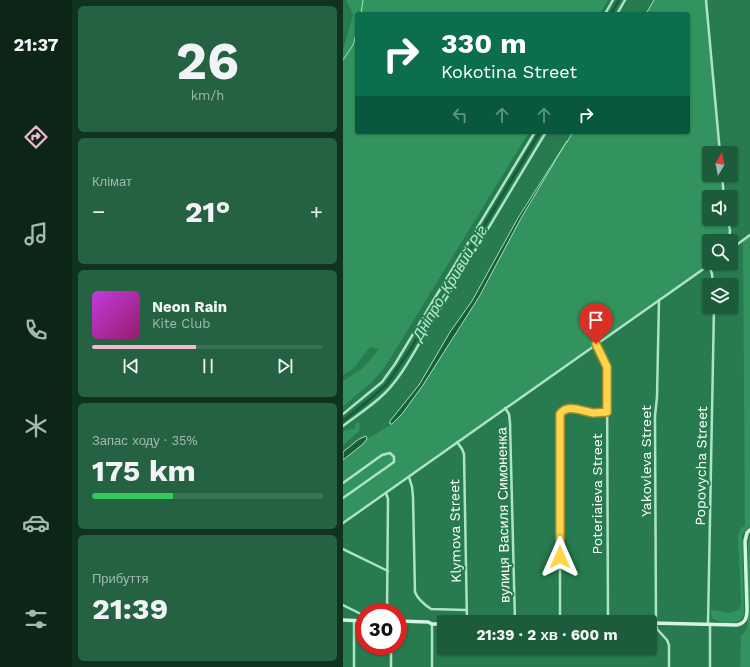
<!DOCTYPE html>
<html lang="uk">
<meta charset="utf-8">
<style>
:root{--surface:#1d5c3a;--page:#256242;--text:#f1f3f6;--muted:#a0baaf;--line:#3b7154;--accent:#eeb9d0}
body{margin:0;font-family:"Work Sans",sans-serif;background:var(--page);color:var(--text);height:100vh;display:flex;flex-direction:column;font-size:15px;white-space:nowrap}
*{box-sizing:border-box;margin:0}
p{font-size:13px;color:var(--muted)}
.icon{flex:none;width:22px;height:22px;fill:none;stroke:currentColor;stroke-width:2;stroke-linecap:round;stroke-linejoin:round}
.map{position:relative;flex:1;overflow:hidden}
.sheet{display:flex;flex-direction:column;gap:6px;padding:6px;background:#103320;width:271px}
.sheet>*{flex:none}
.hud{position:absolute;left:12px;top:12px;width:335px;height:122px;border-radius:4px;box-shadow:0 1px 3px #0004;background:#0b6e4f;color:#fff;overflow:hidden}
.needle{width:26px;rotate:10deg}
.tools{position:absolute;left:359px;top:146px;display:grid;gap:8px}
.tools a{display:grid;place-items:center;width:36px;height:36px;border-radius:4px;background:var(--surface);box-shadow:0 1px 3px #0004;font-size:20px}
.speed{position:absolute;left:12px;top:603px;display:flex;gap:8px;font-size:20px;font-weight:700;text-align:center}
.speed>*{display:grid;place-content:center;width:52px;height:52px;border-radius:50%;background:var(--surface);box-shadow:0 1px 3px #0004;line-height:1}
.speed .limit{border:6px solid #d22;background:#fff;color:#111}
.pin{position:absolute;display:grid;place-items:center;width:34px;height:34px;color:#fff;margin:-41px -17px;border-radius:50% 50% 50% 0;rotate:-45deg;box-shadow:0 0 4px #0007}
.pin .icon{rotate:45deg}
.me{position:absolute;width:44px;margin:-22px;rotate:0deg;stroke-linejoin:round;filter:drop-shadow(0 0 3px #0008)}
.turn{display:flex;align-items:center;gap:14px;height:84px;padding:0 20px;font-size:18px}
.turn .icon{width:52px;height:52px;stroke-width:2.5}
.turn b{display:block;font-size:28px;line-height:34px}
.lanes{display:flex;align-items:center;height:38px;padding:0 20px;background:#0003;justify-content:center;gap:20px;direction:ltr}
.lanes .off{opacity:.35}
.big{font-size:30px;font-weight:700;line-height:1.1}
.sheet .tile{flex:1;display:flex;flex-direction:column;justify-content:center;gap:6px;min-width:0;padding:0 14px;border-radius:6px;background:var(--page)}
.sheet .dial{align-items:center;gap:0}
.dial b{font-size:52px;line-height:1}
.song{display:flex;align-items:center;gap:12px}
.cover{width:48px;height:48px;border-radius:6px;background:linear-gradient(135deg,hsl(290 70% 55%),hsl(320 70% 35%))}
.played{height:4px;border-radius:2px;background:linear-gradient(90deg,var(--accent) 45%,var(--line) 45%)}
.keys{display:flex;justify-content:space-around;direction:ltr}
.heat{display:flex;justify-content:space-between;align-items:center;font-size:22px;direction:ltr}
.charge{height:6px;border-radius:3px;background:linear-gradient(90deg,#34c759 35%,var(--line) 0)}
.trip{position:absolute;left:94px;top:615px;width:220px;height:40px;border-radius:4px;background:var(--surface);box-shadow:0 1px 3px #0004;font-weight:700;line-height:40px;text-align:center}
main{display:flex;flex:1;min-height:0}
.tab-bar{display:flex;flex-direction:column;width:72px;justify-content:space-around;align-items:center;background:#0c2517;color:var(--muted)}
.tab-bar .icon{width:28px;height:28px}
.tab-bar .selected{color:var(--accent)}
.tab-bar b{font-size:18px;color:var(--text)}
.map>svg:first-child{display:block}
.green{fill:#32935e}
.water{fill:#1b5c3a;stroke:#a1e4be}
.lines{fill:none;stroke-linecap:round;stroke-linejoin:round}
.stream{stroke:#a1e4be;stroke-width:1}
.canal{stroke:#1b5c3a;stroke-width:3}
.street{stroke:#ace4c5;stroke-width:2.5}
.secondary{stroke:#d5f4e3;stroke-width:3.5}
.route-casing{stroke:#a68a30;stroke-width:10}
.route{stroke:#ffd54a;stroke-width:7}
.labels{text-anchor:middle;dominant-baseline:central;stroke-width:4;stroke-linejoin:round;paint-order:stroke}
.street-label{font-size:14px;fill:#fff;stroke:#277b4e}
.water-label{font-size:15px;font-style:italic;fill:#b7eccf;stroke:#277b4e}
</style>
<main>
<nav class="tab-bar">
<b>21:37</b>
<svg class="icon selected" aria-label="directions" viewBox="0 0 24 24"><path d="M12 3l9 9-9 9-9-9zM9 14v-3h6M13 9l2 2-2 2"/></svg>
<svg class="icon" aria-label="music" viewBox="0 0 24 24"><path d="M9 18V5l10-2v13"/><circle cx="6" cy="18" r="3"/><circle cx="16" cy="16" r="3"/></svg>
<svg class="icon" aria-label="phone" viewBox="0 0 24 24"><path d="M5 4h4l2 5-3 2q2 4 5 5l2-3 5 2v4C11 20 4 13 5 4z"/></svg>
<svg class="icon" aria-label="climate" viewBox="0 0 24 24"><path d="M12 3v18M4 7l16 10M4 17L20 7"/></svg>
<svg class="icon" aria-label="car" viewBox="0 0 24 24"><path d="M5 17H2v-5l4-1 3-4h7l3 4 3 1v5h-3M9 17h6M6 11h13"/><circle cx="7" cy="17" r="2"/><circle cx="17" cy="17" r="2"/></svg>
<svg class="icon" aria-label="filters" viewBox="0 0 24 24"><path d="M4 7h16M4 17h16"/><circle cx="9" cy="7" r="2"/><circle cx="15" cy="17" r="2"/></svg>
</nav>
<section class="sheet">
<div class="tile dial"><b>26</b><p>km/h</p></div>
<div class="tile"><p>Клімат</p>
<div class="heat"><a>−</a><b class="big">21°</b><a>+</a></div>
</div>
<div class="tile">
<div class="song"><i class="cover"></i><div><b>Neon Rain</b><p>Kite Club</p></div></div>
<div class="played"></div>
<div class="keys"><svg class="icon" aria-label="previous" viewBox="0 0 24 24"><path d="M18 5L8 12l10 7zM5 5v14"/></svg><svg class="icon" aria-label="pause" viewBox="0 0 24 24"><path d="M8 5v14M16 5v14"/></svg><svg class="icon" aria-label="next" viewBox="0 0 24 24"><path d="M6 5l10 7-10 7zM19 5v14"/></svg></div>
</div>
<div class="tile"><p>Запас ходу · 35%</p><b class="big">175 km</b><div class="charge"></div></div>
<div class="tile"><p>Прибуття</p><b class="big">21:39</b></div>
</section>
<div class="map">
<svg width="407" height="667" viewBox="0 0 407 667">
<rect width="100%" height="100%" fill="#277b4e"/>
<path class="green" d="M 3,0 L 265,0 L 257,14 L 14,14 L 14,132 L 186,132 L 42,367 L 27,384 L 0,406 L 0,381 L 20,368 L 36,349 L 27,347 L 11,368 L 0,375 L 0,50 L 10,15 Z
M 311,0 L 363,0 L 377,153 L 366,153 L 366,175 L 379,175 L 381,197 L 366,197 L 366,219 L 384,219 L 387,230 L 386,241 L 366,241 L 366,263 L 369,263 L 0,521 L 0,460 L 20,444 L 24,439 L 51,423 L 59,414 L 80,385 L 136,298 L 177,220 L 230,132 L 345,132 L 345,14 L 303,14 Z
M 407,235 L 407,530 L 402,542 L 402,531 L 399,535 L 401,614 C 400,616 399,619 397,620 C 392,625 377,623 371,619 C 368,617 368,614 368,610 L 387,613 L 396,610 L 398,603 L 395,536 L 398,528 L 402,526 L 400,241 Z
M 13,422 L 17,424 L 16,431 L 0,445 L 0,432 L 3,430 L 12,429 Z
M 407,540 L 407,667 L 397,667 L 398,636 L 404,629 L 405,620 L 405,543 Z"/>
<path class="water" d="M 224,141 L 177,220 L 136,297 L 80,385 L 59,414 L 49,424 L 47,424 L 47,421 L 76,385 L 107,332 L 129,301 L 175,218 Z
M 23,436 L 24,439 L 20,444 L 0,460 L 0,452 L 16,439 Z"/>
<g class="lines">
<path class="stream" d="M 18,14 L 20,0
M 303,14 L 311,0
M 0,60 L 10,45 L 14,31
M 224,142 L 230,132"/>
<path class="canal" d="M 268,14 L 276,0
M 0,421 L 25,401 L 44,384 L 67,350 L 197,132"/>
<path class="street" d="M 363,0 L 377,153
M 262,14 L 270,0
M 274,14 L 282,0
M 379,175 L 381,197
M 384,219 L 387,230 L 386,241
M 388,249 L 407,235
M 366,265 L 369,274 L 370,285
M 316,300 L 314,397 L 312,416 L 313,623 L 314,629 L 324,640 L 326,645 L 326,667
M 253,344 L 264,367 L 264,373 L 265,622
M 162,408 L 166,414 L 167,423 L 172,622
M 0,414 L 39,382 L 52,364 L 192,132
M 0,426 C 14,415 29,406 42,393 C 56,379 66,361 76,344 L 203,132
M 114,442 L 119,449 L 121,454 L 124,622
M 66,477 L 69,487 L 70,497 L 72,592 C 75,600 82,605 88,609 L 123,610
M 0,483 L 39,455 L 47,453 L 51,457 L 51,462 L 0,498
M 43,493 L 45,499 L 44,612
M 0,523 L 369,263
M 0,549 L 45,571
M 0,605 L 16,613 L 21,617
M 11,621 L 11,667
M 217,622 L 217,414 C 226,403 240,412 251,413 C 255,413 259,412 264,412
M 365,624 L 371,307
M 367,625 L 367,667
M 48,646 L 48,667
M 89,667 L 89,624"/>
<path class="secondary" d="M 0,620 L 21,621
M 55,621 L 85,622 L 89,624 L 101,624
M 307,623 L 394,625 C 403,623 404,617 404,609 L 402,541 L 404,533 L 407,530"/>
</g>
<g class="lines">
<g class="route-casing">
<path id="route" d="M 217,557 L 217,414 C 225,403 240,412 251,413 C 255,413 259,412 264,412 L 264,367 L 253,344"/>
</g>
<use href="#route" class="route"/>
</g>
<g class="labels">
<g class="street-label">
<text transform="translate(303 461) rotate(-90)">Yakovleva Street</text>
<text transform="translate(358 466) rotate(-89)">Popovycha Street</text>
<text transform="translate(254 494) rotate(-90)">Poteriaieva Street</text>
<text transform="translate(160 515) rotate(-91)">вулиця Василя Симоненка</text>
<text transform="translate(112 531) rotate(-91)">Klymova Street</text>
</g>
<g class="water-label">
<text transform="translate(107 283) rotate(-59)">Дніпро-Кривий Ріг</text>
</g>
</g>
</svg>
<div class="tools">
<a><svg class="needle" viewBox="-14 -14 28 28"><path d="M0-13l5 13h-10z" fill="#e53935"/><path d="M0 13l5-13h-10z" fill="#a0baaf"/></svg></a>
<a><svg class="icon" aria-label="sound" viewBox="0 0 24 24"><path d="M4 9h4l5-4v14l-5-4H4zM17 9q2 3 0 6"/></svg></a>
<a><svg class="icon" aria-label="search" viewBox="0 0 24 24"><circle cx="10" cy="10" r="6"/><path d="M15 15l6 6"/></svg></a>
<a><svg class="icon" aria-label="layers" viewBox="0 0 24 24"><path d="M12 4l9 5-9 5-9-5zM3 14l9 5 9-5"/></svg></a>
</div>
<div class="speed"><div class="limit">30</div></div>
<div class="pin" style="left:253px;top:344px;background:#d93025"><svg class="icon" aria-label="arrive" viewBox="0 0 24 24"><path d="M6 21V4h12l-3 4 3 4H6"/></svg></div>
<svg class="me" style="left:217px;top:557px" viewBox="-20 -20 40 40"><path d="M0-17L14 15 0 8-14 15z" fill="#ffd54a" stroke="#fff" stroke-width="4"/></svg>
<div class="trip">21:39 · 2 хв · 600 m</div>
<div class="hud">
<div class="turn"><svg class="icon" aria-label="right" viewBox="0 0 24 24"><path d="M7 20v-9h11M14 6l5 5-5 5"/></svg><div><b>330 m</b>Kokotina Street</div></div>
<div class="lanes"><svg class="icon off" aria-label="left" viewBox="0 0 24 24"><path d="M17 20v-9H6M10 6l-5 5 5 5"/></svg><svg class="icon off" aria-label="ahead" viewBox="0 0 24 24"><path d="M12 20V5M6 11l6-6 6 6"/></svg><svg class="icon off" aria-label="ahead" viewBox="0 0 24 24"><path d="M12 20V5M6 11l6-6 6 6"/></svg><svg class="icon" aria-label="right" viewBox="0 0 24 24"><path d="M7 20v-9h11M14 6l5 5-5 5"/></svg></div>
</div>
</div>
</main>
